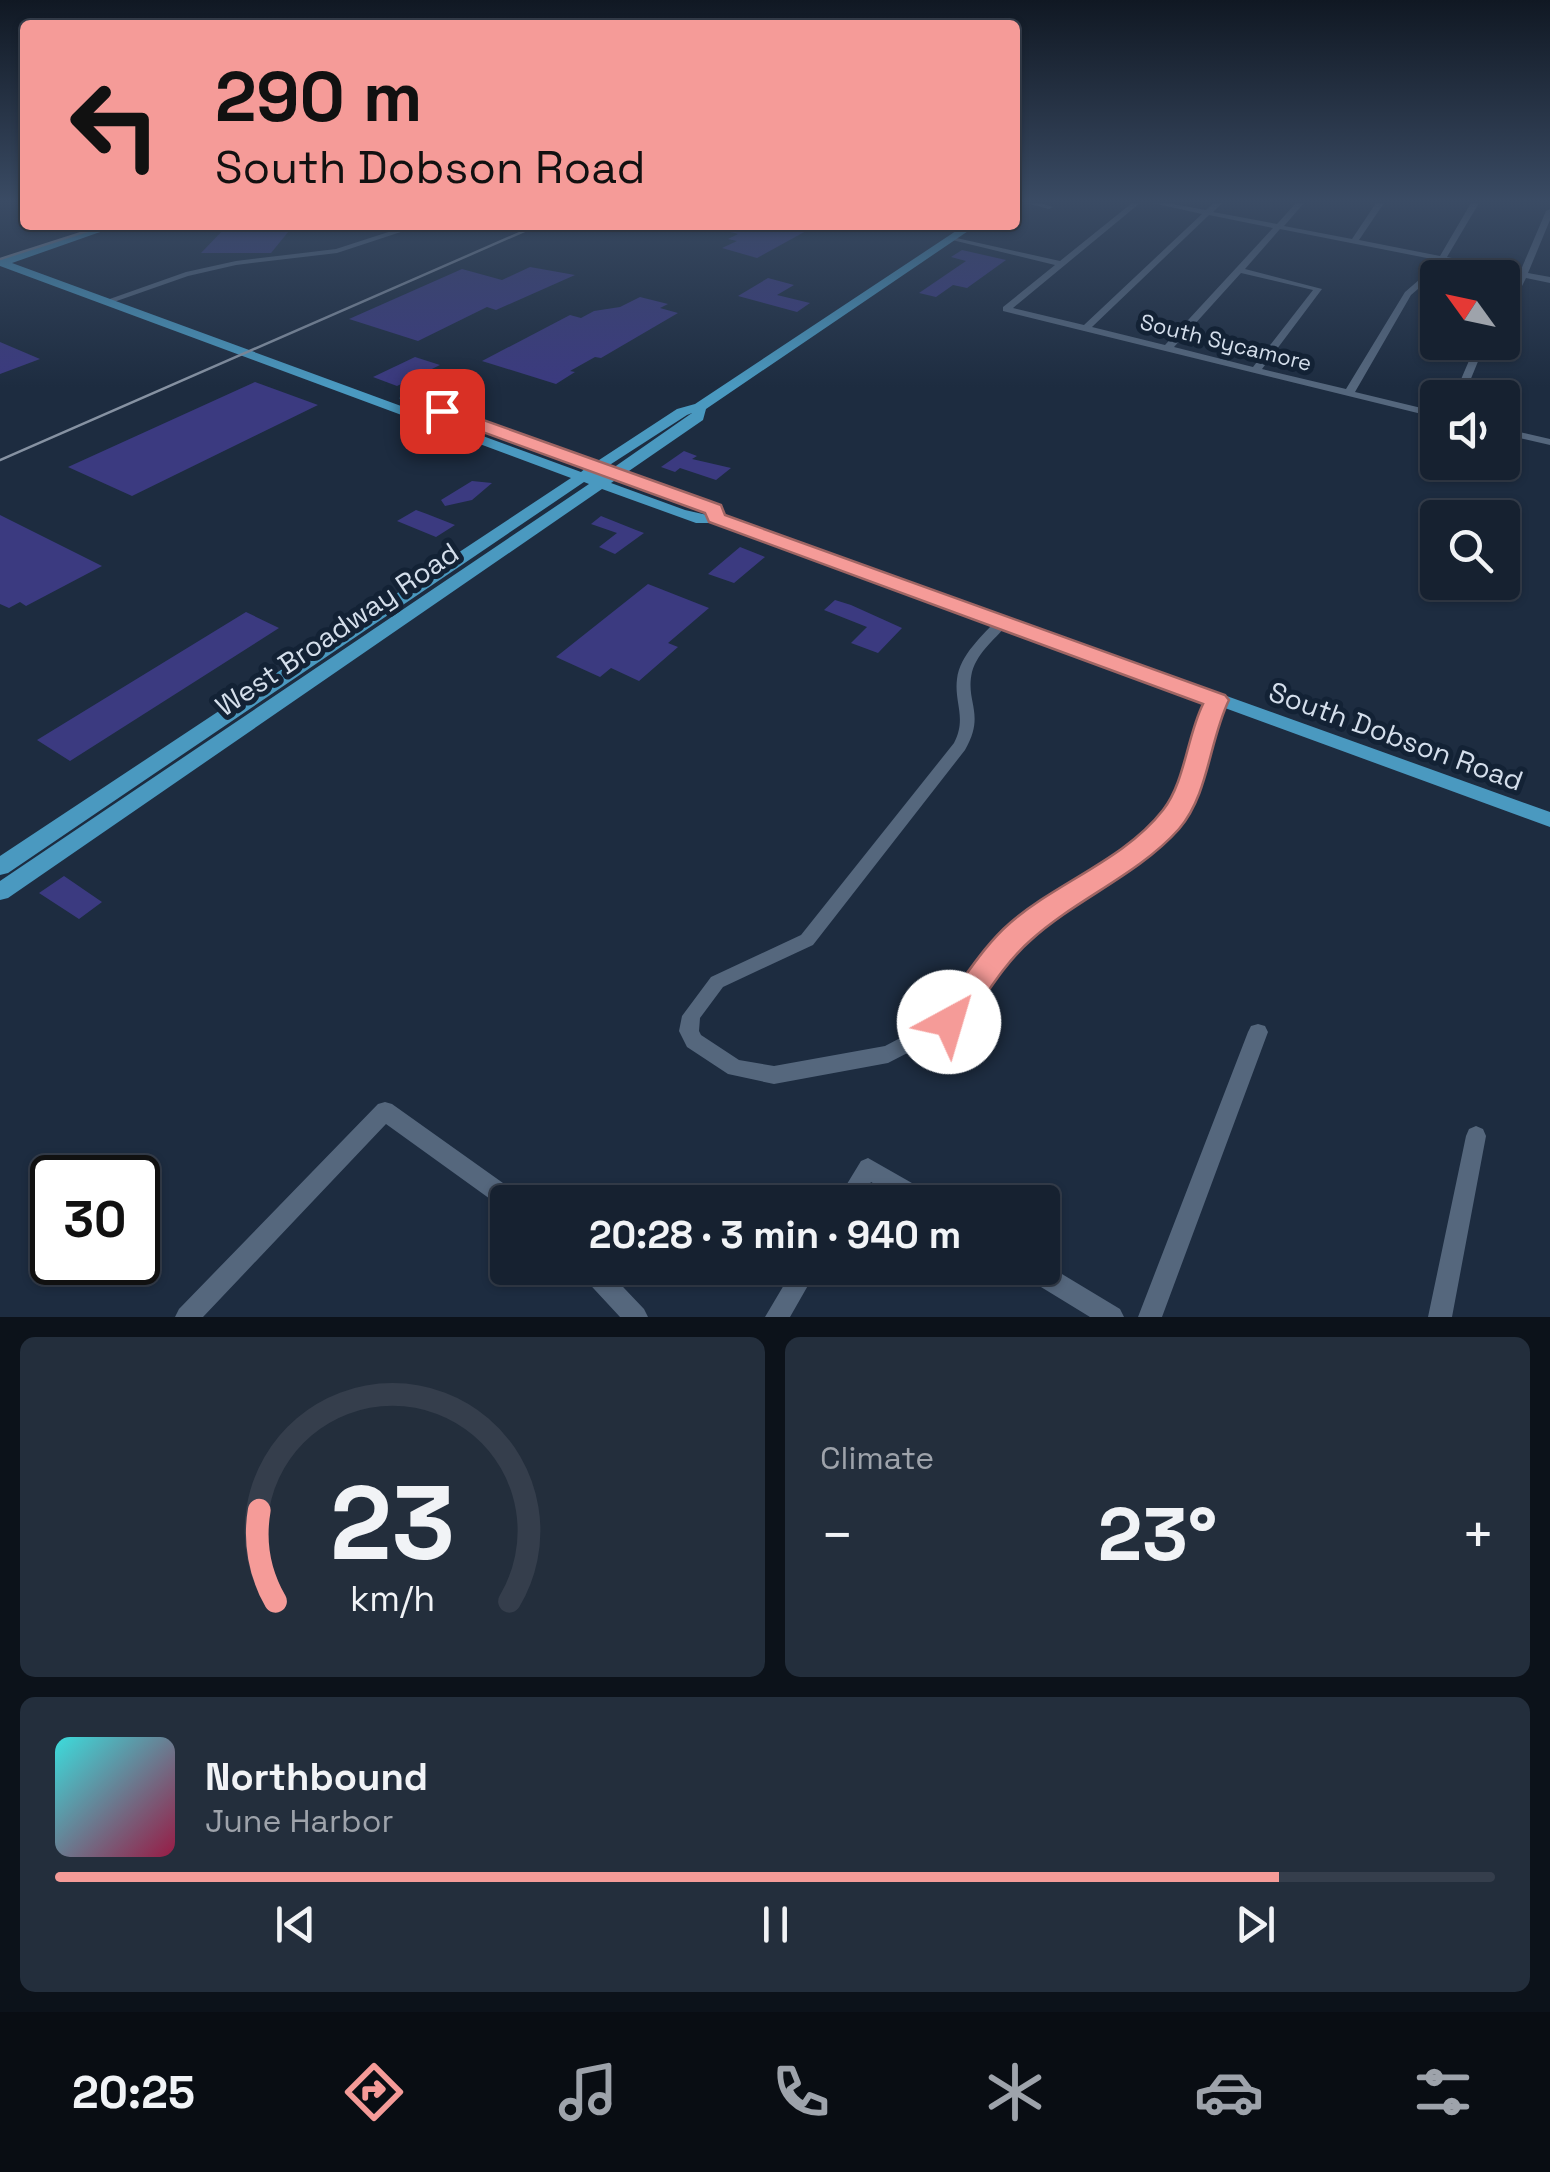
<!DOCTYPE html>
<meta charset="utf-8">
<style>
:root{--surface:#162130;--page:#232e3c;--text:#f1f3f6;--muted:#9ea3ab;--line:#353e4c;--accent:#f59b98}
body{margin:0;font-family:"Space Grotesk",sans-serif;background:var(--page);color:var(--text);height:100vh;display:flex;flex-direction:column;font-size:38px;white-space:nowrap}
*{box-sizing:border-box;margin:0}
p{font-size:32px;color:var(--muted)}
.icon{flex:none;width:55px;height:55px;fill:none;stroke:currentColor;stroke-width:2;stroke-linecap:round;stroke-linejoin:round}
.map{position:relative;height:1317px;overflow:hidden}
.panel{display:flex;flex-direction:column;gap:20px;padding:20px;background:#0c121a;flex:1}
.panel>*{flex:none}
.guide{position:absolute;left:20px;top:20px;width:1000px;height:210px;border-radius:10px;box-shadow:0 2px 8px #0004,0 0 0 2px var(--line);background:#f59b98;color:#111;overflow:hidden}
.needle{width:65px;rotate:303deg}
.fabs{position:absolute;left:1420px;top:260px;display:grid;gap:20px}
.fabs a{display:grid;place-items:center;width:100px;height:100px;border-radius:10px;background:var(--surface);box-shadow:0 2px 8px #0004,0 0 0 2px var(--line);font-size:50px}
.speed{position:absolute;left:30px;top:1155px;display:flex;gap:20px;font-size:50px;font-weight:700;text-align:center}
.speed>*{display:grid;place-content:center;width:130px;height:130px;border-radius:50%;background:var(--surface);box-shadow:0 2px 8px #0004,0 0 0 2px var(--line);line-height:1}
.speed .limit{border:5px solid #111;border-radius:15px;background:#fff;color:#111}
.pin{position:absolute;display:grid;place-items:center;width:85px;height:85px;color:#fff;margin:-42px;border-radius:20px;box-shadow:0 5px 15px #0006}
.me{position:absolute;width:110px;margin:-55px;rotate:39deg;stroke-linejoin:round;filter:drop-shadow(0 0 8px #0008)}
.turn{display:flex;align-items:center;gap:35px;height:210px;padding:0 30px;font-size:45px}
.turn .icon{width:130px;height:130px;stroke-width:2.5}
.turn b{display:block;font-size:70px;line-height:85px}
.big{font-size:75px;font-weight:800;line-height:1.1}
.panel .card{flex:1;display:flex;flex-direction:column;justify-content:center;gap:15px;min-width:0;padding:0 35px;border-radius:15px;background:var(--page)}
.panel .dial{align-items:center;gap:0}
.dial svg{height:260px;overflow:visible;fill:none;stroke:var(--line);stroke-width:7;stroke-linecap:round;text-anchor:middle}
.dial text{fill:var(--text);stroke:none}
.song{display:flex;align-items:center;gap:30px}
.cover{width:120px;height:120px;border-radius:15px;background:linear-gradient(135deg,hsl(180 70% 55%),hsl(340 70% 35%))}
.played{height:10px;border-radius:5px;background:linear-gradient(90deg,var(--accent) 85%,var(--line) 85%)}
.keys{display:flex;justify-content:space-around;direction:ltr}
.heat{display:flex;justify-content:space-between;align-items:center;font-size:55px;direction:ltr}
.panel .tiles{flex:1;display:grid;gap:20px;grid-template-columns:1fr 1fr}
.card:last-child{grid-column:span 2}
.trip{position:absolute;left:490px;top:1185px;width:570px;height:100px;border-radius:10px;background:var(--surface);box-shadow:0 2px 8px #0004,0 0 0 2px var(--line);font-weight:800;line-height:100px;text-align:center}
.menu{display:flex;height:160px;justify-content:space-around;align-items:center;background:#090d13;color:var(--muted)}
.menu .icon{width:70px;height:70px}
.menu .current{color:var(--accent)}
.menu b{font-size:45px;color:var(--text)}
.map>svg:first-child{display:block}
.building{fill:#3b3a80}
.lines{fill:none;stroke-linecap:round;stroke-linejoin:round}
.minor{fill:#55677d;fill-rule:evenodd}
.major{fill:#4a99c0;fill-rule:evenodd}
.tram{stroke:#8692a2;stroke-width:2.5}
.rail{stroke:#8692a2;stroke-width:2.5}
.route{fill:#f59b98;stroke:#9f6563;stroke-width:2.5}
.labels{text-anchor:middle;dominant-baseline:central;stroke-width:10;stroke-linejoin:round;paint-order:stroke}
.far-street-label{font-size:22px;fill:#d4deeb;stroke:#132235}
.street-label{font-size:28px;fill:#d4deeb;stroke:#132235}
</style>
<div class="map">
<svg width="1550" height="1317" viewBox="0 0 1550 1317">
<rect width="100%" height="100%" fill="#1d2c40"/>
<path class="building" d="M 716,225 L 817,225 L 757,258 L 722,248 L 737,241 L 728,239 L 738,234 L 716,228 Z
M 293,226 L 271,253 L 201,253 L 225,228 Z
M 962,250 L 1006,260 L 967,288 L 953,285 L 936,297 L 919,293 L 966,261 L 951,257 Z
M 530,267 L 575,275 L 496,310 L 487,307 L 418,341 L 349,319 L 462,269 L 502,280 Z
M 768,278 L 794,285 L 777,295 L 810,303 L 797,312 L 738,296 Z
M 640,297 L 668,304 L 660,308 L 678,313 L 601,358 L 595,357 L 570,371 L 575,372 L 556,384 L 482,361 L 570,315 L 581,318 L 594,311 L 620,307 Z
M 0,342 L 40,359 L 0,374 Z
M 415,357 L 440,365 L 397,386 L 373,377 Z
M 255,382 L 318,405 L 132,496 L 68,467 Z
M 684,451 L 697,456 L 692,459 L 731,468 L 716,480 L 680,468 L 675,472 L 661,467 Z
M 472,481 L 492,483 L 472,500 L 445,506 L 441,500 Z
M 416,510 L 427,514 L 455,525 L 436,537 L 397,521 Z
M 0,515 L 102,566 L 26,606 L 20,602 L 9,608 L 0,604 Z
M 601,516 L 636,530 L 644,533 L 615,554 L 599,547 L 617,533 L 591,524 Z
M 740,547 L 765,557 L 734,583 L 708,574 Z
M 648,584 L 709,608 L 668,643 L 678,647 L 639,681 L 611,668 L 600,677 L 556,657 Z
M 835,600 L 851,605 L 902,628 L 878,653 L 851,643 L 867,627 L 824,610 Z
M 246,612 L 279,628 L 70,761 L 37,740 Z
M 64,876 L 102,902 L 79,919 L 39,893 Z"/>
<g class="lines">
<path class="minor" d="M 1026,203 L 1040,203 L 1053,207 L 1049,209 Z
M 1132,203 L 1140,203 L 1013,308 L 1084,325 L 1202,214 L 1153,203 L 1167,203 L 1206,210 L 1214,203 L 1222,203 L 1213,212 L 1277,224 L 1296,203 L 1304,203 L 1284,226 L 1352,239 L 1376,203 L 1384,203 L 1359,240 L 1440,256 L 1471,203 L 1479,203 L 1447,257 L 1520,272 L 1546,211 L 1550,209 L 1550,220 L 1528,273 L 1550,277 L 1550,283 L 1526,278 L 1521,288 L 1502,304 L 1502,297 L 1514,285 L 1518,276 L 1445,262 L 1440,270 L 1411,295 L 1355,392 L 1438,412 L 1438,418 L 1003,311 L 1003,307 L 1055,265 L 948,239 L 952,237 L 1060,261 ZM 1209,215 L 1273,228 L 1165,345 L 1092,327 ZM 1280,229 L 1437,260 L 1434,267 L 1405,292 L 1346,389 L 1262,369 L 1322,289 L 1245,269 ZM 1241,273 L 1313,290 L 1253,367 L 1174,347 Z
M 410,225 L 422,225 L 337,253 L 236,265 L 188,276 L 111,303 L 104,301 L 186,272 L 236,261 L 336,249 Z
M 1477,342 L 1486,342 L 1463,398 L 1453,398 Z
M 1502,428 L 1550,439 L 1550,445 L 1502,434 Z
M 1003,617 L 1010,621 C 997,638 978,651 972,672 C 965,703 986,713 965,750 L 813,945 L 723,987 L 700,1018 L 699,1031 L 701,1035 L 739,1060 L 774,1066 L 885,1046 L 942,1016 L 1012,928 L 1140,840 L 1164,817 L 1177,801 L 1197,726 L 1212,697 L 1222,697 L 1224,700 L 1211,726 L 1192,802 L 1176,825 L 1152,848 L 1024,938 L 956,1028 L 888,1063 L 774,1084 L 728,1074 L 687,1047 L 679,1031 L 682,1016 L 711,977 L 801,935 L 954,743 C 967,718 954,703 957,679 C 960,654 983,636 998,618 Z
M 1258,1024 L 1265,1026 L 1268,1032 L 1162,1317 L 1138,1317 L 1248,1032 L 1251,1026 Z
M 385,1102 L 392,1104 L 520,1195 L 523,1202 L 508,1202 L 508,1211 L 504,1209 L 386,1124 L 203,1317 L 175,1317 L 179,1309 L 378,1104 Z
M 1476,1126 L 1483,1129 L 1486,1136 L 1452,1317 L 1428,1317 L 1466,1136 L 1469,1129 Z
M 868,1158 L 933,1195 L 936,1202 L 906,1202 L 871,1182 L 859,1202 L 836,1202 L 861,1161 Z
M 1042,1262 L 1120,1309 L 1124,1317 L 1090,1317 L 1023,1276 L 1020,1268 L 1042,1268 Z
M 579,1268 L 605,1268 L 644,1309 L 648,1317 L 620,1317 L 582,1276 Z
M 794,1268 L 818,1268 L 790,1317 L 765,1317 Z"/>
<path class="major" d="M 105,225 L 120,225 L 12,263 L 581,472 L 586,468 L 399,398 L 410,395 L 596,462 L 677,409 L 695,404 L 965,225 L 977,225 L 706,409 L 703,420 L 626,473 L 719,506 L 722,515 L 1550,812 L 1550,827 L 793,550 L 714,523 L 696,523 L 602,489 L 8,898 L 0,900 L 0,881 L 589,484 L 584,482 L 8,873 L 0,875 L 0,856 L 571,478 L 0,266 L 0,259 ZM 692,413 L 613,468 L 608,466 L 687,415 ZM 617,479 L 707,511 L 707,515 L 685,510 L 611,483 Z"/>
<path class="tram" d="M 0,259 L 106,225"/>
<path class="rail" d="M 0,460 L 538,225"/>
</g>
<linearGradient id="sky" x2="0" y2="1"><stop stop-color="#101823"/><stop offset="0.52" stop-color="#3a4b64"/><stop offset="1" stop-color="#3a4b64" stop-opacity="0"/></linearGradient>
<rect width="1550" height="387" fill="url(#sky)"/>
<path class="route" d="M 436,407 L 447,407 L 710,501 L 721,505 L 725,515 L 1225,695 L 1229,700 C 1209,741 1209,794 1179,829 C 1138,875 1076,899 1031,940 C 1003,964 982,1002 960,1032 L 949,1036 L 938,1032 L 933,1022 L 938,1012 C 961,984 982,947 1010,923 C 1057,882 1124,860 1163,810 C 1185,782 1187,736 1203,704 L 709,522 L 705,513 L 436,415 Z"/>
<g class="labels">
<g class="far-street-label">
<text transform="translate(1226 342) rotate(14)">South Sycamore</text>
</g>
<g class="street-label">
<text transform="translate(337 629) rotate(-34)">West Broadway Road</text>
<text transform="translate(1396 736) rotate(20)">South Dobson Road</text>
</g>
</g>
</svg>
<div class="fabs">
<a><svg class="needle" viewBox="-14 -14 28 28"><path d="M0-13l5 13h-10z" fill="#e53935"/><path d="M0 13l5-13h-10z" fill="#9ea3ab"/></svg></a>
<a><svg class="icon" aria-label="sound" viewBox="0 0 24 24"><path d="M4 9h4l5-4v14l-5-4H4zM17 9q2 3 0 6"/></svg></a>
<a><svg class="icon" aria-label="search" viewBox="0 0 24 24"><circle cx="10" cy="10" r="6"/><path d="M15 15l6 6"/></svg></a>
</div>
<div class="speed"><div class="limit">30</div></div>
<div class="pin" style="left:442px;top:411px;background:#d93025"><svg class="icon" aria-label="arrive" viewBox="0 0 24 24"><path d="M6 21V4h12l-3 4 3 4H6"/></svg></div>
<svg class="me" style="left:949px;top:1022px" viewBox="-20 -20 40 40"><circle r="19" fill="#fff"/><path d="M0-13L10 11 0 6-10 11z" fill="#f59b98"/></svg>
<div class="trip">20:28 · 3 min · 940 m</div>
<div class="guide">
<div class="turn"><svg class="icon" aria-label="left" viewBox="0 0 24 24"><path d="M17 20v-9H6M10 6l-5 5 5 5"/></svg><div><b>290 m</b>South Dobson Road</div></div>
</div>
</div>
<section class="panel">
<div class="tiles">
<div class="card dial"><svg viewBox="0 0 100 80">
<path d="M14 69A42 42 0 1 1 86 69"/>
<path d="M14 69A42 42 0 0 1 9 41" stroke="#f59b98"/>
<text x="50" y="56" font-size="32" font-weight="700">23</text>
<text x="50" y="72" font-size="11">km/h</text>
</svg></div>
<div class="card"><p>Climate</p>
<div class="heat"><a>−</a><b class="big">23°</b><a>+</a></div>
</div>
<div class="card">
<div class="song"><i class="cover"></i><div><b>Northbound</b><p>June Harbor</p></div></div>
<div class="played"></div>
<div class="keys"><svg class="icon" aria-label="previous" viewBox="0 0 24 24"><path d="M18 5L8 12l10 7zM5 5v14"/></svg><svg class="icon" aria-label="pause" viewBox="0 0 24 24"><path d="M8 5v14M16 5v14"/></svg><svg class="icon" aria-label="next" viewBox="0 0 24 24"><path d="M6 5l10 7-10 7zM19 5v14"/></svg></div>
</div>
</div>
</section>
<nav class="menu">
<b>20:25</b>
<svg class="icon current" aria-label="directions" viewBox="0 0 24 24"><path d="M12 3l9 9-9 9-9-9zM9 14v-3h6M13 9l2 2-2 2"/></svg>
<svg class="icon" aria-label="music" viewBox="0 0 24 24"><path d="M9 18V5l10-2v13"/><circle cx="6" cy="18" r="3"/><circle cx="16" cy="16" r="3"/></svg>
<svg class="icon" aria-label="phone" viewBox="0 0 24 24"><path d="M5 4h4l2 5-3 2q2 4 5 5l2-3 5 2v4C11 20 4 13 5 4z"/></svg>
<svg class="icon" aria-label="climate" viewBox="0 0 24 24"><path d="M12 3v18M4 7l16 10M4 17L20 7"/></svg>
<svg class="icon" aria-label="car" viewBox="0 0 24 24"><path d="M5 17H2v-5l4-1 3-4h7l3 4 3 1v5h-3M9 17h6M6 11h13"/><circle cx="7" cy="17" r="2"/><circle cx="17" cy="17" r="2"/></svg>
<svg class="icon" aria-label="filters" viewBox="0 0 24 24"><path d="M4 7h16M4 17h16"/><circle cx="9" cy="7" r="2"/><circle cx="15" cy="17" r="2"/></svg>
</nav>
